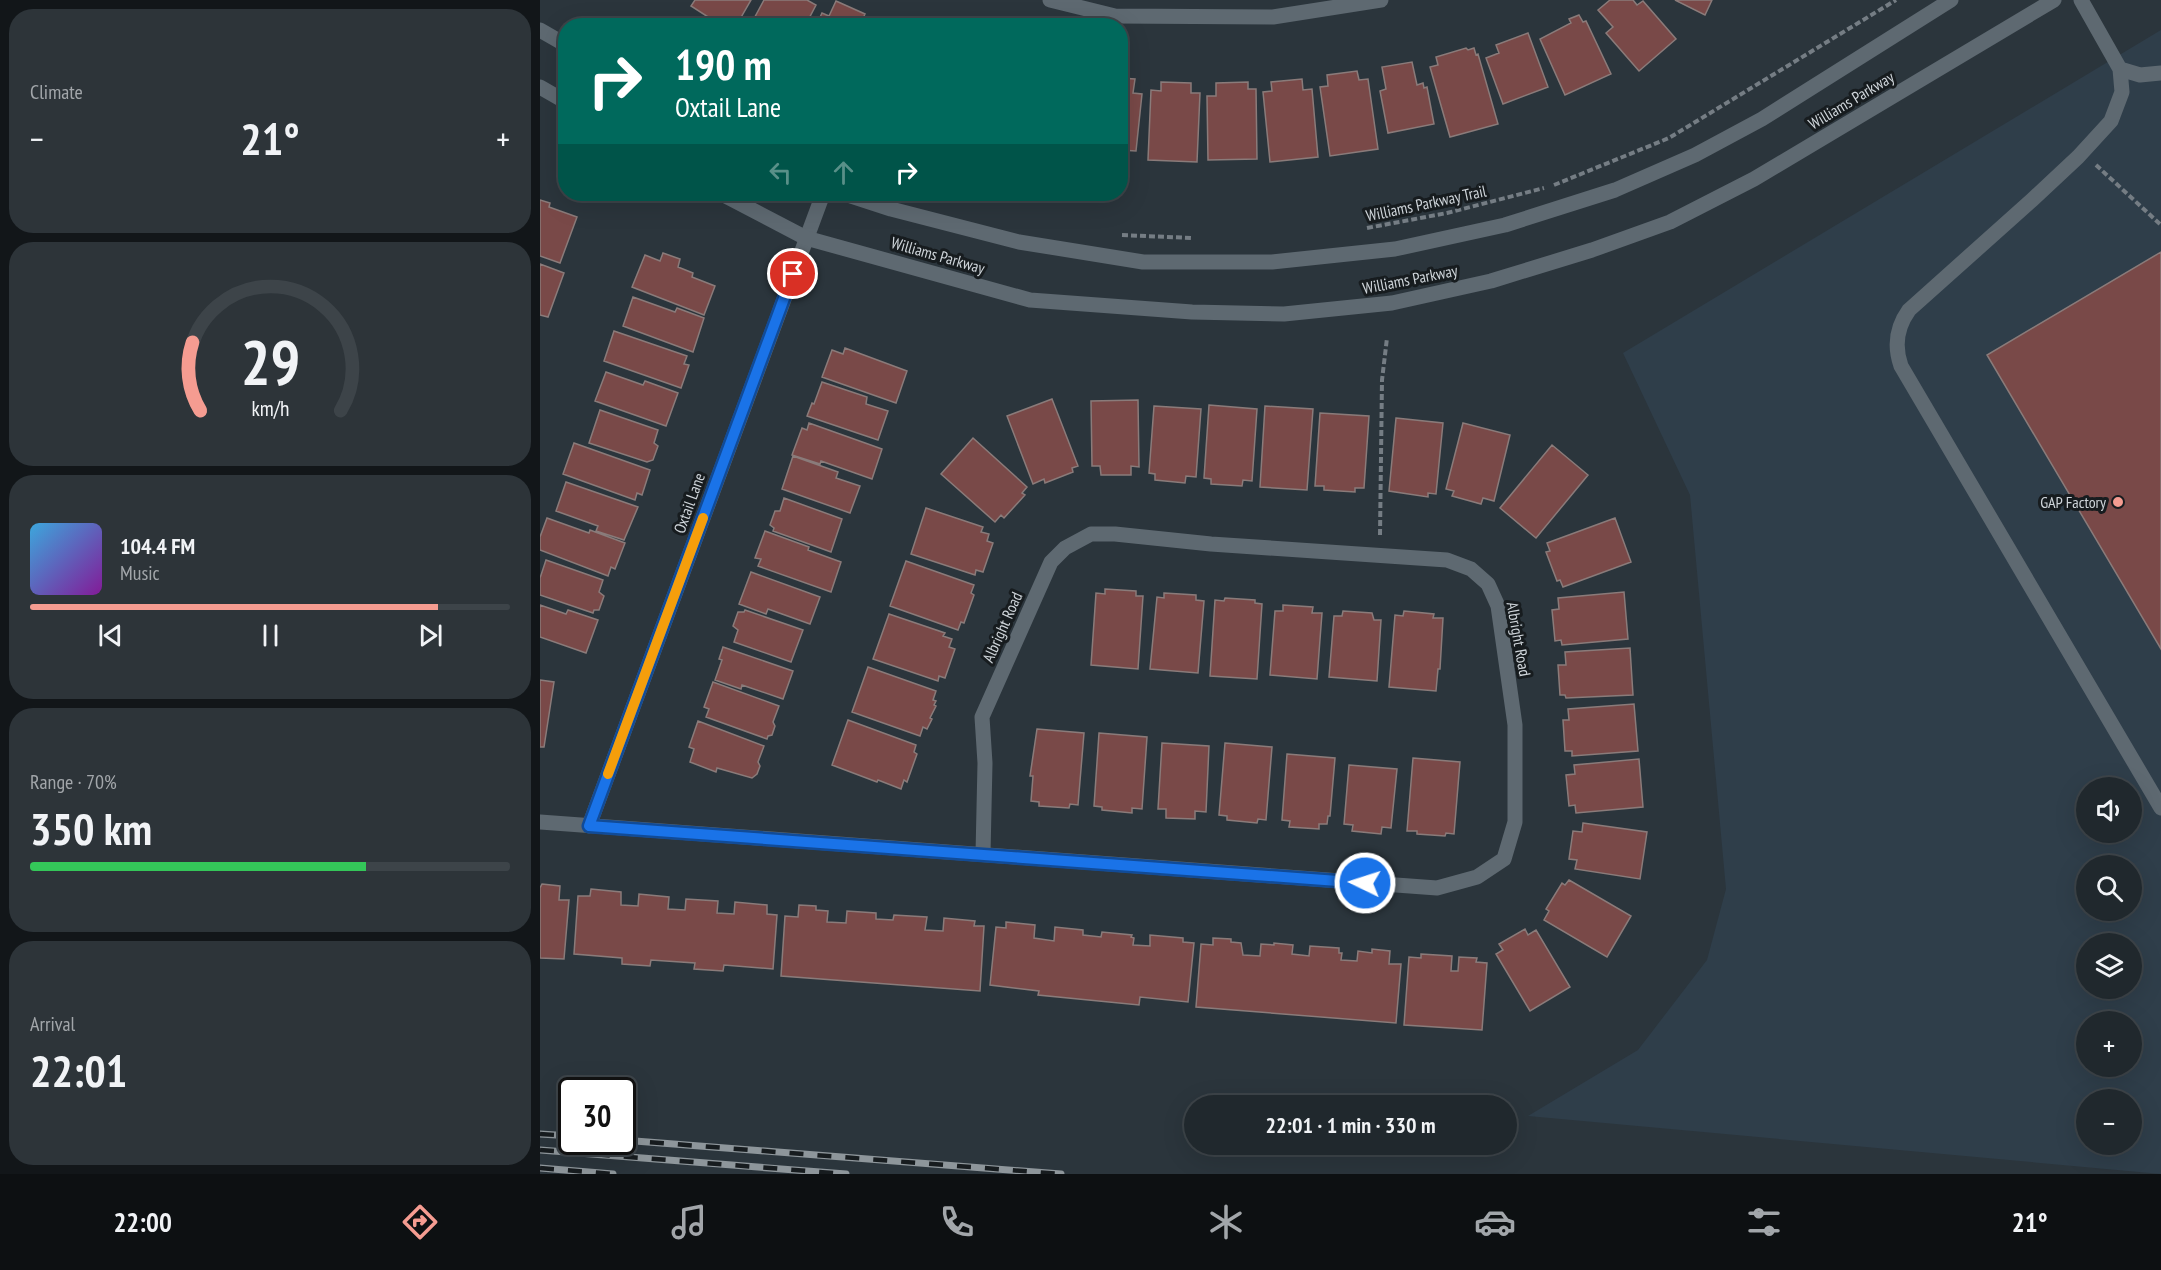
<!DOCTYPE html>
<meta charset="utf-8">
<style>
:root{--surface:#20282d;--page:#2d3439;--text:#f1f3f6;--muted:#a2a6aa;--line:#3d4449;--accent:#f59c91}
body{margin:0;font-family:"PT Sans Narrow",sans-serif;background:var(--page);color:var(--text);height:100vh;display:flex;flex-direction:column;font-size:22px;white-space:nowrap}
*{box-sizing:border-box;margin:0}
p{font-size:20px;color:var(--muted)}
.icon{flex:none;width:33px;height:33px;fill:none;stroke:currentColor;stroke-width:2;stroke-linecap:round;stroke-linejoin:round}
.map{position:relative;flex:1;overflow:hidden}
.details{display:flex;flex-direction:column;gap:9px;padding:9px;background:#121619;width:540px}
.details>*{flex:none}
.guide{position:absolute;left:18px;top:18px;width:570px;height:183px;border-radius:24px;box-shadow:0 6px 24px #0002,0 0 0 2px var(--line);background:#00695c;color:#fff;overflow:hidden}
.fabs{position:absolute;left:1536px;top:777px;display:grid;gap:12px}
.fabs a{display:grid;place-items:center;width:66px;height:66px;border-radius:50%;background:var(--surface);box-shadow:0 6px 24px #0002,0 0 0 2px var(--line);font-size:30px}
.speed{position:absolute;left:18px;top:1077px;display:flex;gap:12px;font-size:30px;font-weight:700;text-align:center}
.speed>*{display:grid;place-content:center;width:78px;height:78px;border-radius:50%;background:var(--surface);box-shadow:0 6px 24px #0002,0 0 0 2px var(--line);line-height:1}
.speed .limit{border:3px solid #111;border-radius:9px;background:#fff;color:#111}
.pin{position:absolute;display:grid;place-items:center;width:51px;height:51px;color:#fff;margin:-26px;border:3px solid #fff;border-radius:50%;box-shadow:0 2px 6px #0007}
.me{position:absolute;width:66px;margin:-33px;rotate:274deg;stroke-linejoin:round;filter:drop-shadow(0 0 4px #0008)}
.turn{display:flex;align-items:center;gap:21px;height:126px;padding:0 18px;font-size:27px}
.turn .icon{width:78px;height:78px;stroke-width:2.5}
.turn b{display:block;font-size:42px;line-height:51px}
.lanes{display:flex;align-items:center;height:57px;padding:0 18px;background:#0003;justify-content:center;gap:30px;direction:ltr}
.lanes .off{opacity:.35}
.big{font-size:45px;font-weight:700;line-height:1.1}
.details .tile{flex:1;display:flex;flex-direction:column;justify-content:center;gap:9px;min-width:0;padding:0 21px;border-radius:24px;background:var(--page)}
.details .dial{align-items:center;gap:0}
.dial svg{height:156px;overflow:visible;fill:none;stroke:var(--line);stroke-width:7;stroke-linecap:round;text-anchor:middle}
.dial text{fill:var(--text);stroke:none}
.song{display:flex;align-items:center;gap:18px}
.cover{width:72px;height:72px;border-radius:9px;background:linear-gradient(135deg,hsl(200 70% 55%),hsl(290 70% 35%))}
.played{height:6px;border-radius:3px;background:linear-gradient(90deg,var(--accent) 85%,var(--line) 85%)}
.keys{display:flex;justify-content:space-around;direction:ltr}
.heat{display:flex;justify-content:space-between;align-items:center;font-size:33px;direction:ltr}
.charge{height:9px;border-radius:4px;background:linear-gradient(90deg,#34c759 70%,var(--line) 0)}
.trip{position:absolute;left:644px;top:1095px;width:333px;height:60px;border-radius:30px;background:var(--surface);box-shadow:0 6px 24px #0002,0 0 0 2px var(--line);font-weight:700;line-height:60px;text-align:center}
.tabs{display:flex;height:96px;justify-content:space-around;align-items:center;background:#0d1012;color:var(--muted)}
.tabs .icon{width:42px;height:42px}
.tabs .current{color:var(--accent)}
.tabs b{font-size:27px;color:var(--text)}
main{display:flex;flex:1;min-height:0}
.map>svg:first-child{display:block}
.built{fill:#2f3e4a;fill-rule:evenodd}
.building{fill:#794948;stroke:#8a7b7a;stroke-width:1.5}
.lines{fill:none;stroke-linecap:round;stroke-linejoin:round}
.path{stroke:#757d84;stroke-width:4;stroke-dasharray:6 3;stroke-linecap:butt}
.service{stroke:#5e6971;stroke-width:15}
.minor{stroke:#5e6971;stroke-width:15}
.secondary{stroke:#5e6971;stroke-width:15}
.rail-casing{stroke:#8e969b;stroke-width:7}
.rail{stroke:#171c1f;stroke-width:4.5;stroke-dasharray:14;stroke-linecap:butt}
.route-casing{stroke:#114b97;stroke-width:15}
.route{stroke:#1a73e8;stroke-width:10}
.slow{stroke:#f59e0b;stroke-width:10}
.poi-dot{fill:#f59c91;stroke:#171c1f;stroke-width:2}
.labels{text-anchor:middle;dominant-baseline:central;stroke-width:6;stroke-linejoin:round;paint-order:stroke}
.street-label{font-size:16px;fill:#cfd5da;stroke:#171c1f}
.poi-label{font-size:16px;fill:#cfd5da;stroke:#171c1f;text-anchor:end}
</style>
<main>
<section class="details">
<div class="tile"><p>Climate</p>
<div class="heat"><a>−</a><b class="big">21°</b><a>+</a></div>
</div>
<div class="tile dial"><svg viewBox="0 0 100 80">
<path d="M14 69A42 42 0 1 1 86 69"/>
<path d="M14 69A42 42 0 0 1 10 34" stroke="#f59c91"/>
<text x="50" y="56" font-size="32" font-weight="700">29</text>
<text x="50" y="72" font-size="11">km/h</text>
</svg></div>
<div class="tile">
<div class="song"><i class="cover"></i><div><b>104.4 FM</b><p>Music</p></div></div>
<div class="played"></div>
<div class="keys"><svg class="icon" aria-label="previous" viewBox="0 0 24 24"><path d="M18 5L8 12l10 7zM5 5v14"/></svg><svg class="icon" aria-label="pause" viewBox="0 0 24 24"><path d="M8 5v14M16 5v14"/></svg><svg class="icon" aria-label="next" viewBox="0 0 24 24"><path d="M6 5l10 7-10 7zM19 5v14"/></svg></div>
</div>
<div class="tile"><p>Range · 70%</p><b class="big">350 km</b><div class="charge"></div></div>
<div class="tile"><p>Arrival</p><b class="big">22:01</b></div>
</section>
<div class="map">
<svg width="1621" height="1174" viewBox="0 0 1621 1174">
<rect width="100%" height="100%" fill="#2b353c"/>
<path class="built" d="M 1621,30 L 1621,1174 L 988,1116 L 1098,1050 L 1167,960 L 1186,889 L 1150,495 L 1083,353 ZM 1546,788 L 1592,788 L 1592,832 L 1546,832 ZM 1546,866 L 1592,866 L 1592,910 L 1546,910 ZM 1546,944 L 1592,944 L 1592,988 L 1546,988 ZM 1546,1022 L 1592,1022 L 1592,1066 L 1546,1066 ZM 1546,1100 L 1592,1100 L 1592,1144 L 1546,1144 Z"/>
<path class="building" d="M 155,0 L 211,0 L 196,26 L 182,26 L 151,6 Z
M 224,0 L 267,0 L 276,5 L 265,26 L 210,26 Z
M 1070,0 L 1093,0 L 1097,5 L 1103,1 L 1136,39 L 1099,71 L 1066,33 L 1073,27 L 1058,10 Z
M 1135,0 L 1172,0 L 1165,15 Z
M 296,1 L 325,14 L 320,25 L 323,26 L 276,26 L 282,13 L 289,16 Z
M 1039,15 L 1043,22 L 1046,21 L 1071,74 L 1025,95 L 1000,39 L 1031,23 L 1029,19 Z
M 988,33 L 1008,87 L 963,104 L 946,58 L 959,53 L 956,45 Z
M 926,48 L 928,50 L 934,48 L 936,55 L 938,54 L 958,124 L 910,137 L 890,67 L 898,65 L 896,57 Z
M 872,62 L 877,85 L 883,83 L 884,88 L 887,87 L 894,124 L 848,133 L 840,91 L 846,89 L 842,67 Z
M 817,71 L 819,80 L 828,79 L 838,149 L 790,156 L 780,87 L 788,86 L 787,75 Z
M 580,78 L 595,79 L 593,93 L 602,94 L 596,151 L 580,150 Z
M 762,79 L 763,90 L 772,89 L 778,157 L 730,162 L 723,92 L 732,91 L 731,82 Z
M 621,82 L 651,83 L 651,93 L 660,93 L 657,162 L 608,160 L 611,90 L 621,91 Z
M 708,82 L 708,89 L 716,89 L 717,159 L 668,160 L 667,96 L 676,96 L 676,83 Z
M 0,200 L 10,203 L 9,207 L 37,217 L 20,263 L 0,256 Z
M 1621,252 L 1621,649 L 1447,355 Z
M 123,253 L 140,259 L 138,267 L 153,273 L 152,277 L 175,286 L 164,315 L 92,287 L 105,255 L 120,261 Z
M 0,264 L 24,273 L 8,317 L 0,315 Z
M 93,297 L 135,312 L 137,308 L 164,318 L 153,352 L 83,326 Z
M 74,331 L 147,356 L 144,364 L 149,365 L 141,388 L 64,361 Z
M 305,348 L 367,371 L 356,403 L 282,377 L 292,350 L 303,354 Z
M 66,372 L 103,385 L 105,381 L 138,393 L 126,426 L 55,401 Z
M 282,382 L 327,397 L 326,404 L 348,411 L 338,440 L 267,416 L 272,403 L 274,404 Z
M 512,399 L 538,466 L 532,468 L 533,472 L 505,483 L 504,479 L 493,484 L 467,416 Z
M 598,400 L 599,467 L 591,466 L 591,475 L 561,475 L 560,466 L 552,466 L 551,401 Z
M 669,405 L 717,409 L 712,481 L 703,480 L 702,486 L 671,484 L 671,479 L 664,478 Z
M 614,406 L 661,409 L 656,477 L 646,476 L 645,483 L 615,480 L 615,474 L 609,473 Z
M 725,406 L 773,409 L 767,490 L 720,487 Z
M 60,410 L 118,430 L 114,443 L 118,446 L 113,460 L 107,462 L 49,443 Z
M 780,413 L 829,416 L 824,488 L 815,488 L 815,492 L 784,490 L 784,486 L 775,486 Z
M 856,418 L 903,423 L 896,494 L 888,493 L 888,497 L 849,491 Z
M 269,423 L 342,449 L 332,479 L 281,461 L 280,464 L 252,455 L 262,428 L 267,430 Z
M 923,423 L 970,435 L 954,501 L 943,498 L 941,504 L 912,496 L 914,491 L 906,489 Z
M 433,438 L 487,487 L 482,493 L 485,495 L 464,518 L 461,515 L 455,522 L 401,474 Z
M 34,443 L 110,470 L 102,495 L 97,493 L 95,500 L 23,474 Z
M 1012,445 L 1048,475 L 996,538 L 960,508 Z
M 253,456 L 298,472 L 296,478 L 320,486 L 310,513 L 242,489 Z
M 26,482 L 98,507 L 84,540 L 56,531 L 58,526 L 16,511 Z
M 244,498 L 302,519 L 291,552 L 233,531 L 234,528 L 230,525 L 235,511 L 240,511 Z
M 386,508 L 443,527 L 441,532 L 449,534 L 447,541 L 453,543 L 443,572 L 436,570 L 435,575 L 371,554 Z
M 7,518 L 49,533 L 50,530 L 85,543 L 75,569 L 71,567 L 68,576 L 0,550 L 0,537 Z
M 1075,518 L 1091,562 L 1023,587 L 1020,580 L 1017,581 L 1006,552 L 1010,551 L 1007,543 Z
M 225,531 L 269,547 L 268,550 L 301,562 L 291,592 L 218,566 L 221,559 L 215,558 Z
M 6,560 L 63,580 L 59,592 L 64,596 L 59,610 L 54,610 L 53,613 L 0,595 L 0,578 Z
M 366,561 L 434,585 L 431,593 L 434,595 L 424,623 L 421,622 L 418,630 L 350,606 Z
M 211,572 L 280,597 L 270,624 L 228,609 L 226,614 L 199,604 Z
M 565,589 L 596,591 L 596,596 L 603,596 L 598,669 L 551,665 L 556,593 L 565,594 Z
M 1084,592 L 1088,639 L 1022,645 L 1021,640 L 1015,641 L 1012,610 L 1019,609 L 1018,598 Z
M 624,593 L 656,595 L 656,600 L 664,601 L 658,673 L 610,669 L 617,597 L 624,598 Z
M 685,598 L 715,600 L 715,603 L 722,604 L 717,679 L 670,676 L 675,600 L 684,601 Z
M 0,605 L 26,614 L 28,610 L 58,620 L 46,653 L 0,637 Z
M 743,605 L 773,607 L 772,613 L 782,613 L 777,679 L 730,675 L 735,611 L 743,611 Z
M 205,610 L 263,630 L 251,662 L 194,642 L 198,630 L 193,626 L 198,612 L 204,612 Z
M 803,611 L 832,613 L 834,620 L 841,620 L 837,681 L 789,677 L 794,616 L 802,616 Z
M 864,611 L 894,614 L 893,618 L 903,618 L 900,669 L 898,669 L 896,691 L 849,687 L 855,615 L 863,616 Z
M 349,614 L 405,633 L 403,636 L 412,639 L 409,647 L 415,649 L 405,678 L 399,676 L 398,681 L 333,659 Z
M 183,647 L 253,671 L 243,699 L 202,685 L 201,689 L 175,680 L 182,660 L 179,659 Z
M 1090,648 L 1093,695 L 1026,698 L 1025,695 L 1020,695 L 1018,665 L 1026,665 L 1025,652 Z
M 328,667 L 396,691 L 393,700 L 396,701 L 394,705 L 396,706 L 390,718 L 392,719 L 387,729 L 383,727 L 380,736 L 312,712 Z
M 0,680 L 14,682 L 4,747 L 0,747 Z
M 173,682 L 239,706 L 233,722 L 235,726 L 232,735 L 228,736 L 227,739 L 166,717 L 169,709 L 164,707 Z
M 1094,704 L 1098,751 L 1032,756 L 1032,751 L 1025,751 L 1023,720 L 1029,720 L 1028,709 Z
M 308,720 L 376,745 L 374,752 L 377,754 L 367,782 L 364,780 L 361,789 L 338,780 L 337,782 L 292,765 Z
M 158,721 L 224,746 L 218,762 L 220,766 L 217,774 L 212,778 L 177,768 L 176,772 L 150,762 L 154,749 L 149,747 Z
M 497,729 L 544,733 L 538,805 L 530,804 L 529,808 L 499,806 L 499,802 L 491,801 L 493,776 L 490,776 Z
M 559,733 L 607,737 L 602,809 L 592,808 L 592,813 L 562,810 L 562,807 L 554,806 Z
M 622,743 L 669,746 L 666,812 L 655,811 L 655,819 L 626,818 L 626,809 L 618,809 Z
M 685,743 L 732,747 L 726,820 L 718,819 L 717,823 L 687,820 L 687,816 L 679,815 Z
M 747,754 L 795,758 L 790,816 L 788,816 L 787,824 L 779,824 L 779,829 L 749,827 L 750,821 L 742,820 Z
M 873,758 L 920,762 L 914,834 L 906,833 L 905,836 L 877,834 L 877,831 L 867,831 Z
M 1099,759 L 1103,807 L 1036,813 L 1035,805 L 1029,806 L 1026,775 L 1035,774 L 1034,765 Z
M 809,765 L 857,769 L 851,828 L 842,827 L 841,834 L 812,831 L 813,825 L 804,824 Z
M 1043,823 L 1107,832 L 1100,879 L 1035,869 L 1037,860 L 1029,859 L 1033,831 L 1042,832 Z
M 1029,880 L 1091,916 L 1067,957 L 1004,920 L 1009,911 L 1006,909 L 1022,883 L 1025,885 Z
M 2,884 L 20,886 L 19,900 L 29,900 L 24,959 L 0,958 L 0,888 Z
M 51,889 L 81,892 L 81,905 L 98,906 L 99,894 L 129,897 L 128,909 L 145,910 L 146,899 L 178,901 L 177,913 L 194,914 L 195,902 L 227,905 L 227,914 L 237,915 L 233,969 L 184,965 L 183,971 L 154,969 L 155,963 L 111,960 L 110,966 L 82,964 L 82,958 L 34,954 L 38,896 L 50,896 Z
M 259,905 L 276,906 L 276,910 L 288,911 L 287,922 L 306,923 L 307,911 L 336,913 L 336,919 L 353,920 L 354,915 L 387,917 L 385,930 L 403,931 L 404,918 L 435,921 L 434,926 L 444,926 L 440,991 L 241,976 L 245,916 L 258,917 Z
M 466,922 L 495,925 L 494,938 L 514,941 L 515,927 L 543,930 L 543,935 L 561,937 L 562,932 L 592,935 L 591,937 L 594,938 L 593,945 L 610,946 L 610,935 L 643,938 L 643,942 L 654,943 L 648,1002 L 600,997 L 599,1005 L 498,995 L 499,991 L 450,985 L 456,927 L 466,928 Z
M 985,929 L 988,935 L 996,930 L 1030,987 L 990,1011 L 956,954 L 963,950 L 959,944 Z
M 673,938 L 691,939 L 691,942 L 701,943 L 703,955 L 720,956 L 721,944 L 734,945 L 734,943 L 753,945 L 752,954 L 769,956 L 770,946 L 799,948 L 799,953 L 802,953 L 801,960 L 817,961 L 818,951 L 832,953 L 832,949 L 850,951 L 849,964 L 861,964 L 856,1023 L 656,1007 L 661,944 L 673,945 Z
M 881,954 L 912,956 L 911,971 L 918,971 L 919,957 L 937,958 L 936,962 L 947,963 L 942,1030 L 864,1025 L 869,957 L 881,958 Z"/>
<g class="lines">
<path class="path" d="M 1556,165 L 1621,225
M 1014,185 L 1129,138 L 1356,0
M 827,228 L 907,213 L 1004,188
M 582,235 L 653,238
M 840,535 L 842,380 L 847,338"/>
<path class="service" d="M 1541,0 L 1580,69 L 1582,92 L 1571,121 L 1538,157 L 1492,200 L 1369,310 C 1356,328 1354,346 1361,366 L 1621,808
M 1580,69 L 1600,75 L 1621,73"/>
<path class="minor" d="M 510,0 L 575,16 L 733,17 L 841,0
M 0,822 L 897,888 L 937,877 L 964,859 L 975,822 L 975,725 L 958,606 L 948,584 L 931,569 L 907,560 L 671,544 L 575,534 L 551,534 L 525,548 L 511,562 L 442,717 L 445,763 L 443,854
M 49,826 L 283,194"/>
<path class="secondary" d="M 0,30 L 26,45
M 0,87 L 26,102
M 182,194 L 266,238 L 490,300 L 652,312 L 744,314 L 852,303 L 951,281 L 1052,250 L 1130,222 L 1214,179 L 1514,0
M 305,194 L 351,209 L 479,242 L 603,262 L 732,262 L 855,249 L 965,225 L 1075,190 L 1155,155 L 1222,119 L 1411,0"/>
<g class="rail-casing">
<path id="rail" d="M 0,1134 L 32,1136
M 82,1140 L 521,1174
M 0,1150 L 306,1174
M 0,1168 L 73,1174"/>
</g>
<use href="#rail" class="rail"/>
</g>
<g class="lines">
<g class="route-casing">
<path id="route" d="M 253,274 L 49,826 L 825,883"/>
</g>
<use href="#route" class="route"/>
<path class="slow" d="M 68,774 L 163,518"/>
</g>
<circle class="poi-dot" cx="1578" cy="502" r="6"/>
<g class="labels">
<g class="street-label">
<text transform="translate(1311 100) rotate(-31)">Williams Parkway</text>
<text transform="translate(886 203) rotate(-12)">Williams Parkway Trail</text>
<text transform="translate(398 255) rotate(16)">Williams Parkway</text>
<text transform="translate(870 279) rotate(-11)">Williams Parkway</text>
<text transform="translate(149 503) rotate(-70)">Oxtail Lane</text>
<text transform="translate(462 627) rotate(-66)">Albright Road</text>
<text transform="translate(979 639) rotate(80)">Albright Road</text>
</g>
<g class="poi-label">
<text x="1566" y="502">GAP Factory</text>
</g>
</g>
</svg>
<div class="fabs">
<a><svg class="icon" aria-label="sound" viewBox="0 0 24 24"><path d="M4 9h4l5-4v14l-5-4H4zM17 9q2 3 0 6"/></svg></a>
<a><svg class="icon" aria-label="search" viewBox="0 0 24 24"><circle cx="10" cy="10" r="6"/><path d="M15 15l6 6"/></svg></a>
<a><svg class="icon" aria-label="layers" viewBox="0 0 24 24"><path d="M12 4l9 5-9 5-9-5zM3 14l9 5 9-5"/></svg></a>
<a>+</a>
<a>−</a>
</div>
<div class="speed"><div class="limit">30</div></div>
<div class="pin" style="left:253px;top:274px;background:#d93025"><svg class="icon" aria-label="arrive" viewBox="0 0 24 24"><path d="M6 21V4h12l-3 4 3 4H6"/></svg></div>
<svg class="me" style="left:825px;top:883px" viewBox="-20 -20 40 40"><circle r="17" fill="#1a73e8" stroke="#fff" stroke-width="3"/><path d="M0-11L8 9 0 5-8 9z" fill="#fff"/></svg>
<div class="trip">22:01 · 1 min · 330 m</div>
<div class="guide">
<div class="turn"><svg class="icon" aria-label="right" viewBox="0 0 24 24"><path d="M7 20v-9h11M14 6l5 5-5 5"/></svg><div><b>190 m</b>Oxtail Lane</div></div>
<div class="lanes"><svg class="icon off" aria-label="left" viewBox="0 0 24 24"><path d="M17 20v-9H6M10 6l-5 5 5 5"/></svg><svg class="icon off" aria-label="ahead" viewBox="0 0 24 24"><path d="M12 20V5M6 11l6-6 6 6"/></svg><svg class="icon" aria-label="right" viewBox="0 0 24 24"><path d="M7 20v-9h11M14 6l5 5-5 5"/></svg></div>
</div>
</div>
</main>
<nav class="tabs">
<b>22:00</b>
<svg class="icon current" aria-label="directions" viewBox="0 0 24 24"><path d="M12 3l9 9-9 9-9-9zM9 14v-3h6M13 9l2 2-2 2"/></svg>
<svg class="icon" aria-label="music" viewBox="0 0 24 24"><path d="M9 18V5l10-2v13"/><circle cx="6" cy="18" r="3"/><circle cx="16" cy="16" r="3"/></svg>
<svg class="icon" aria-label="phone" viewBox="0 0 24 24"><path d="M5 4h4l2 5-3 2q2 4 5 5l2-3 5 2v4C11 20 4 13 5 4z"/></svg>
<svg class="icon" aria-label="climate" viewBox="0 0 24 24"><path d="M12 3v18M4 7l16 10M4 17L20 7"/></svg>
<svg class="icon" aria-label="car" viewBox="0 0 24 24"><path d="M5 17H2v-5l4-1 3-4h7l3 4 3 1v5h-3M9 17h6M6 11h13"/><circle cx="7" cy="17" r="2"/><circle cx="17" cy="17" r="2"/></svg>
<svg class="icon" aria-label="filters" viewBox="0 0 24 24"><path d="M4 7h16M4 17h16"/><circle cx="9" cy="7" r="2"/><circle cx="15" cy="17" r="2"/></svg>
<b>21°</b>
</nav>
